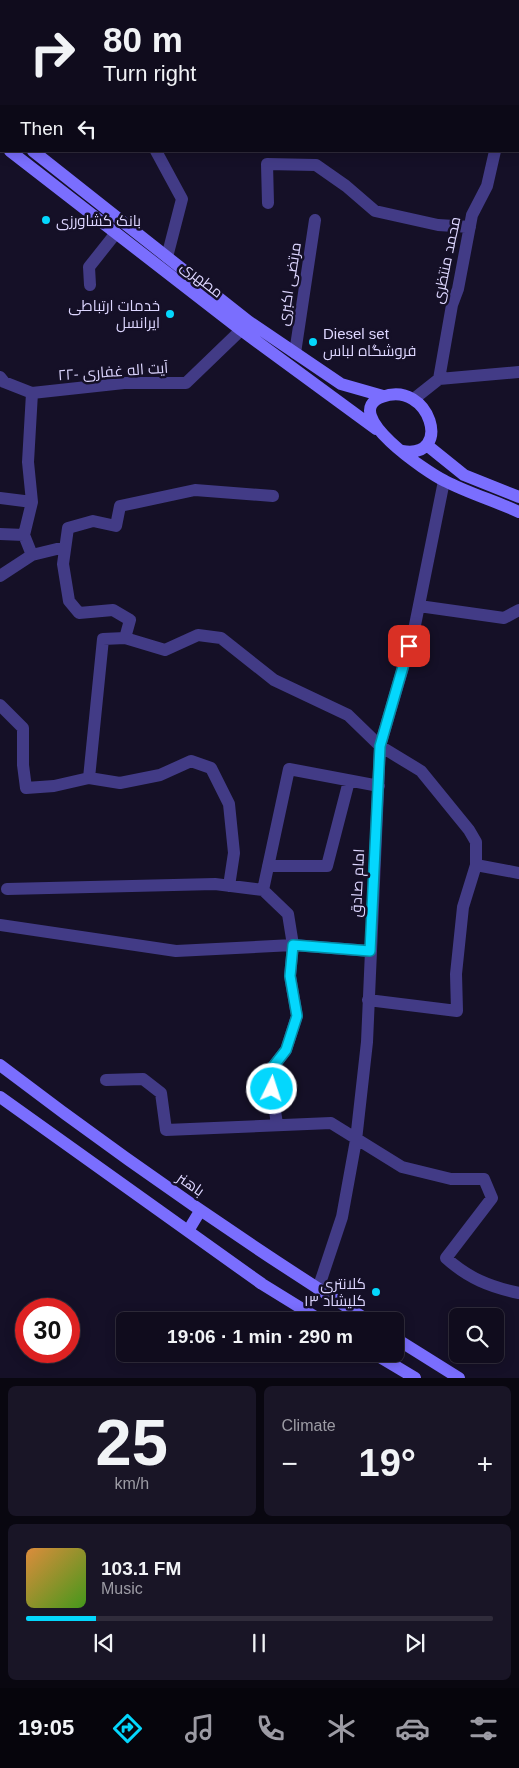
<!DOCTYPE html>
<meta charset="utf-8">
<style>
:root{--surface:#100c1d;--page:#191526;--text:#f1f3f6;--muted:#9c9ba4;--line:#302c3b;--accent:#04d7fd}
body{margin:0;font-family:Arial,Cairo,sans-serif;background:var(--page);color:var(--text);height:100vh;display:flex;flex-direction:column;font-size:19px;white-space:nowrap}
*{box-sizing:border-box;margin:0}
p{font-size:16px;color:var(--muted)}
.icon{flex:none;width:28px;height:28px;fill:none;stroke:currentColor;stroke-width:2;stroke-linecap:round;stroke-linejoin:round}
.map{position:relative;height:1378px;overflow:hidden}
.side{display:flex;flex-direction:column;gap:8px;padding:8px;background:#090710;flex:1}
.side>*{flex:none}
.hud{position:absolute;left:0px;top:0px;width:520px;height:152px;box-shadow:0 2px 12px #0003,0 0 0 1px var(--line);background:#100c1d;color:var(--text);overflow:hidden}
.buttons{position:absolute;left:449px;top:1308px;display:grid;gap:10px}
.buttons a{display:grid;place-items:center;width:55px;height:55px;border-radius:8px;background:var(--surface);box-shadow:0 2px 12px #0003,0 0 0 1px var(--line);font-size:25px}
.speed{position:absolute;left:15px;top:1298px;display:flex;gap:10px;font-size:25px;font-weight:700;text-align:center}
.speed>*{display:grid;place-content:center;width:65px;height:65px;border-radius:50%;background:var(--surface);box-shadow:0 2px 12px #0003,0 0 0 1px var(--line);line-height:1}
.speed .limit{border:8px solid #d22;background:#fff;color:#111}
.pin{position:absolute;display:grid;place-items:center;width:42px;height:42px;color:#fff;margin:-21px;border-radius:10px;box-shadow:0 2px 8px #0006}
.me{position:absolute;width:55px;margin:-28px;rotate:4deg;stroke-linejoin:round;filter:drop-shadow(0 0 4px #0008)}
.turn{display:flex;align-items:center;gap:18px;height:105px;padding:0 20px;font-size:22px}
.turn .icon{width:65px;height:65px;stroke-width:2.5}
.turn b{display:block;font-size:35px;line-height:42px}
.then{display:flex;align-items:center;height:48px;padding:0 20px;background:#0003;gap:10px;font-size:19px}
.big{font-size:38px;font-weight:800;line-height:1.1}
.side .tile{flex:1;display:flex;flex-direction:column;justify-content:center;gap:8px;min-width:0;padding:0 18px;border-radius:8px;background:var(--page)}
.side .dial{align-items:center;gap:0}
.dial b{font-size:65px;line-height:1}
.song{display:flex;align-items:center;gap:15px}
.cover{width:60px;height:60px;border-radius:8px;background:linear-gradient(135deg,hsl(30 70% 55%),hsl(100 70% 35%))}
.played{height:5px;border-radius:2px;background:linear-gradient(90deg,var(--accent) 15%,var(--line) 15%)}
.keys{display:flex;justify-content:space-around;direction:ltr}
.heat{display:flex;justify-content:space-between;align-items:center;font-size:28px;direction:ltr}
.side .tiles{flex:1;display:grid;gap:8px;grid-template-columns:1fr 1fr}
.tile:last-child{grid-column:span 2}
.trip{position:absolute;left:116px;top:1312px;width:288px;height:50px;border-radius:8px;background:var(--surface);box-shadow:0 2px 12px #0003,0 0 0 1px var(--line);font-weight:800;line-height:50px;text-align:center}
.dock{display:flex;height:80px;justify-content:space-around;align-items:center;background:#06050c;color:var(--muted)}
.dock .icon{width:35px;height:35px}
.dock .selected{color:var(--accent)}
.dock b{font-size:22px;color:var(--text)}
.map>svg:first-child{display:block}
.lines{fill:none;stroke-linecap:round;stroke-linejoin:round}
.minor{stroke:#423b86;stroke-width:12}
.secondary{stroke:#7a6efe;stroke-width:12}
.route-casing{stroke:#038ca4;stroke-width:12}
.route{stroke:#04d7fd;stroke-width:9}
.poi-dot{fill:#04d7fd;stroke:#151027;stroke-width:2}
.labels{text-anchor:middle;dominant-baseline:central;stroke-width:5;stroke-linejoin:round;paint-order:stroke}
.poi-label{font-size:15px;fill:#ddd6ff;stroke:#151027;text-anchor:start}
.street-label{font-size:15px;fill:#ddd6ff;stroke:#151027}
</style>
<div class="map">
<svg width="519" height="1378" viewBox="0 0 519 1378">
<rect width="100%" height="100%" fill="#151027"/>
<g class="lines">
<path class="minor" d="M 72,0 L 74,1
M 496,1 L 496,0
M 156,151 L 182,199 L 167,257
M 268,203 L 267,164 L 316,165 L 346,186 L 375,211 L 438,225 L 470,227
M 90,285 L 89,267 L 116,233
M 295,353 L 315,220
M 0,377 L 4,382 L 32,393 L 124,383 L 186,383 L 241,330
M 439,379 L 452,305 L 458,289 L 472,215 L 487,186 L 495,151
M 415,398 L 439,379 L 519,372
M 0,498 L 32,502
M 0,534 L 24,535
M 32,555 L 24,535 L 32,502 L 28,462 L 32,393
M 0,576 L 32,555 L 65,547
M 419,606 L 504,618 L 519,610
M 125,638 L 130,620 L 113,610 L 79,613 L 69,601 L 63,564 L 68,528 L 93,521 L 116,526 L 120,506 L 195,490 L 273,496
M 0,705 L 23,728 L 23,765 L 26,788 L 54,786 L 89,778 L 120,783 L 160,775 L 191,761 L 211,768 L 229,804 L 234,853 L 229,886
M 89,778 L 103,639 L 125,638 L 165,650 L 198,635 L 221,638 L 274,680 L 348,715 L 380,746 L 421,771 L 469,830 L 476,842 L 476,865 L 463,907 L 456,974 L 457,1011 L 368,1000
M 476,865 L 519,873
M 268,866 L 327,866 L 349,781
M 7,889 L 215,884 L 263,890 L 288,914 L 293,945 L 290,976 L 297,1016 L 286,1050 L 269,1072 L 277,1124
M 263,890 L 289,769 L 379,786
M 0,925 L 176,951 L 293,945 L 370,951
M 106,1080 L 143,1079 L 161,1093 L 166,1130 L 331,1123 L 402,1167 L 451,1179 L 484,1179 L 492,1198 L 446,1258 C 468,1278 490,1287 519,1293
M 318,1289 L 342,1217 L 356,1140 L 367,1042 L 380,746 L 414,630 L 444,481"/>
<path class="secondary" d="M 0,126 L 1,127
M 0,143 L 1,144
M 10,151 L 241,330 L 376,429
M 33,151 L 248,321 L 341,384 L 383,396
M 428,446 L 464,475 L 519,497
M 402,451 C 454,460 430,379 382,397 C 338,413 428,473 445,481 C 468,493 495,501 519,512
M 0,1065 C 119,1156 242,1241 369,1321
M 0,1097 L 262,1284 L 322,1321
M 188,1231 L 200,1211
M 395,1338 L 459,1378
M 375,1354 L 415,1378"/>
</g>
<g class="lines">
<g class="route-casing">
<path id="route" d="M 272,1089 L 269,1072 L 286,1050 L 297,1016 L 290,976 L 293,945 L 370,951 L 380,746 L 409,646"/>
</g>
<use href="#route" class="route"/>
</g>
<g class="poi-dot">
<circle cx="46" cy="220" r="5"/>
<circle cx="170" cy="314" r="5"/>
<circle cx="313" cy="342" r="5"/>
<circle cx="376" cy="1292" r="5"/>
</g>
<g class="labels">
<g class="poi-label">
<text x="56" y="220">بانک کشاورزی</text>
<text x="160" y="305" text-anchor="end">خدمات ارتباطی<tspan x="160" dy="17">ایرانسل</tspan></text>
<text x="323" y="333">Diesel set<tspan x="323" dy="17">فروشگاه لباس</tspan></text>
<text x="366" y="1283" text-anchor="end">کلانتری<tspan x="366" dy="17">۱۳ کلیشاد</tspan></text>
</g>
<g class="street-label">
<text transform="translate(446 260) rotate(-78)">محمد منتظری</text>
<text transform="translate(202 279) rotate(38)">مطهری</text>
<text transform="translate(289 284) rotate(-81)">مرتضی اکبری</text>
<text transform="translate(113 371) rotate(-4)">۲۲- آیت اله غفاری</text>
<text transform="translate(357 883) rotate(-87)">امام صادق</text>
<text transform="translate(191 1184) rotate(35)">باهنر</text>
</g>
</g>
</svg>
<div class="buttons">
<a><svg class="icon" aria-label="search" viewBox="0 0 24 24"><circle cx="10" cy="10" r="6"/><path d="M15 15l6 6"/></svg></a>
</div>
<div class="speed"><div class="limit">30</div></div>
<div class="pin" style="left:409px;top:646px;background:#d93025"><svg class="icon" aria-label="arrive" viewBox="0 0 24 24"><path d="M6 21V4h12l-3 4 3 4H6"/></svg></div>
<svg class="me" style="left:272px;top:1089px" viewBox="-20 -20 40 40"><circle r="17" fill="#04d7fd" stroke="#fff" stroke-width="3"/><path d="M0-11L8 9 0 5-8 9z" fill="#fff"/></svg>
<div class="trip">19:06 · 1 min · 290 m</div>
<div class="hud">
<div class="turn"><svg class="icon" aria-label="right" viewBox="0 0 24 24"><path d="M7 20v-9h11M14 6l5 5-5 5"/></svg><div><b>80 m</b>Turn right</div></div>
<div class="then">Then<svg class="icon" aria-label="left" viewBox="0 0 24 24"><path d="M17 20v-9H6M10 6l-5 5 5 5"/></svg></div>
</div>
</div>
<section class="side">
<div class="tiles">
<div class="tile dial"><b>25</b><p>km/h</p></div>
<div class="tile"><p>Climate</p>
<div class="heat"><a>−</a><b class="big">19°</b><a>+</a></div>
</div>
<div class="tile">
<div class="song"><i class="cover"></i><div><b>103.1 FM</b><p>Music</p></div></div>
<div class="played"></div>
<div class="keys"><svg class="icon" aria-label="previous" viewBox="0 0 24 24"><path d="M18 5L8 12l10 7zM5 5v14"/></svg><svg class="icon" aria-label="pause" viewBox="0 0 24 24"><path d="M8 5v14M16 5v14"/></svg><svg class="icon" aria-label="next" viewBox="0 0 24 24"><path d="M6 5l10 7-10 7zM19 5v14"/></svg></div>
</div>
</div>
</section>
<nav class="dock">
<b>19:05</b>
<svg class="icon selected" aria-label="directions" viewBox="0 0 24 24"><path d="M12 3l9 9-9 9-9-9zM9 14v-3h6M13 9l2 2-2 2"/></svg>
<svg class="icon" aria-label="music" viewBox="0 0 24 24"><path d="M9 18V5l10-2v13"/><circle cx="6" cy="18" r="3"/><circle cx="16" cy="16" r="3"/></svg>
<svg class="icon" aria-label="phone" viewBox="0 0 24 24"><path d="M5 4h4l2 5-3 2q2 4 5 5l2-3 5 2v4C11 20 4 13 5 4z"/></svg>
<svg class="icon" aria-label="climate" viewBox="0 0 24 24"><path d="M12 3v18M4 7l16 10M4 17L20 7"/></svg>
<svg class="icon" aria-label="car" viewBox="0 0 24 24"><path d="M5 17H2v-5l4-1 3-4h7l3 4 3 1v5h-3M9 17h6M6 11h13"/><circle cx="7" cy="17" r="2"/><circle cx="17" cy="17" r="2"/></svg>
<svg class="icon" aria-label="filters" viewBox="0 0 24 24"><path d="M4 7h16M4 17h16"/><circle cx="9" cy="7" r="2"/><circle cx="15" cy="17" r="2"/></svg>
</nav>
